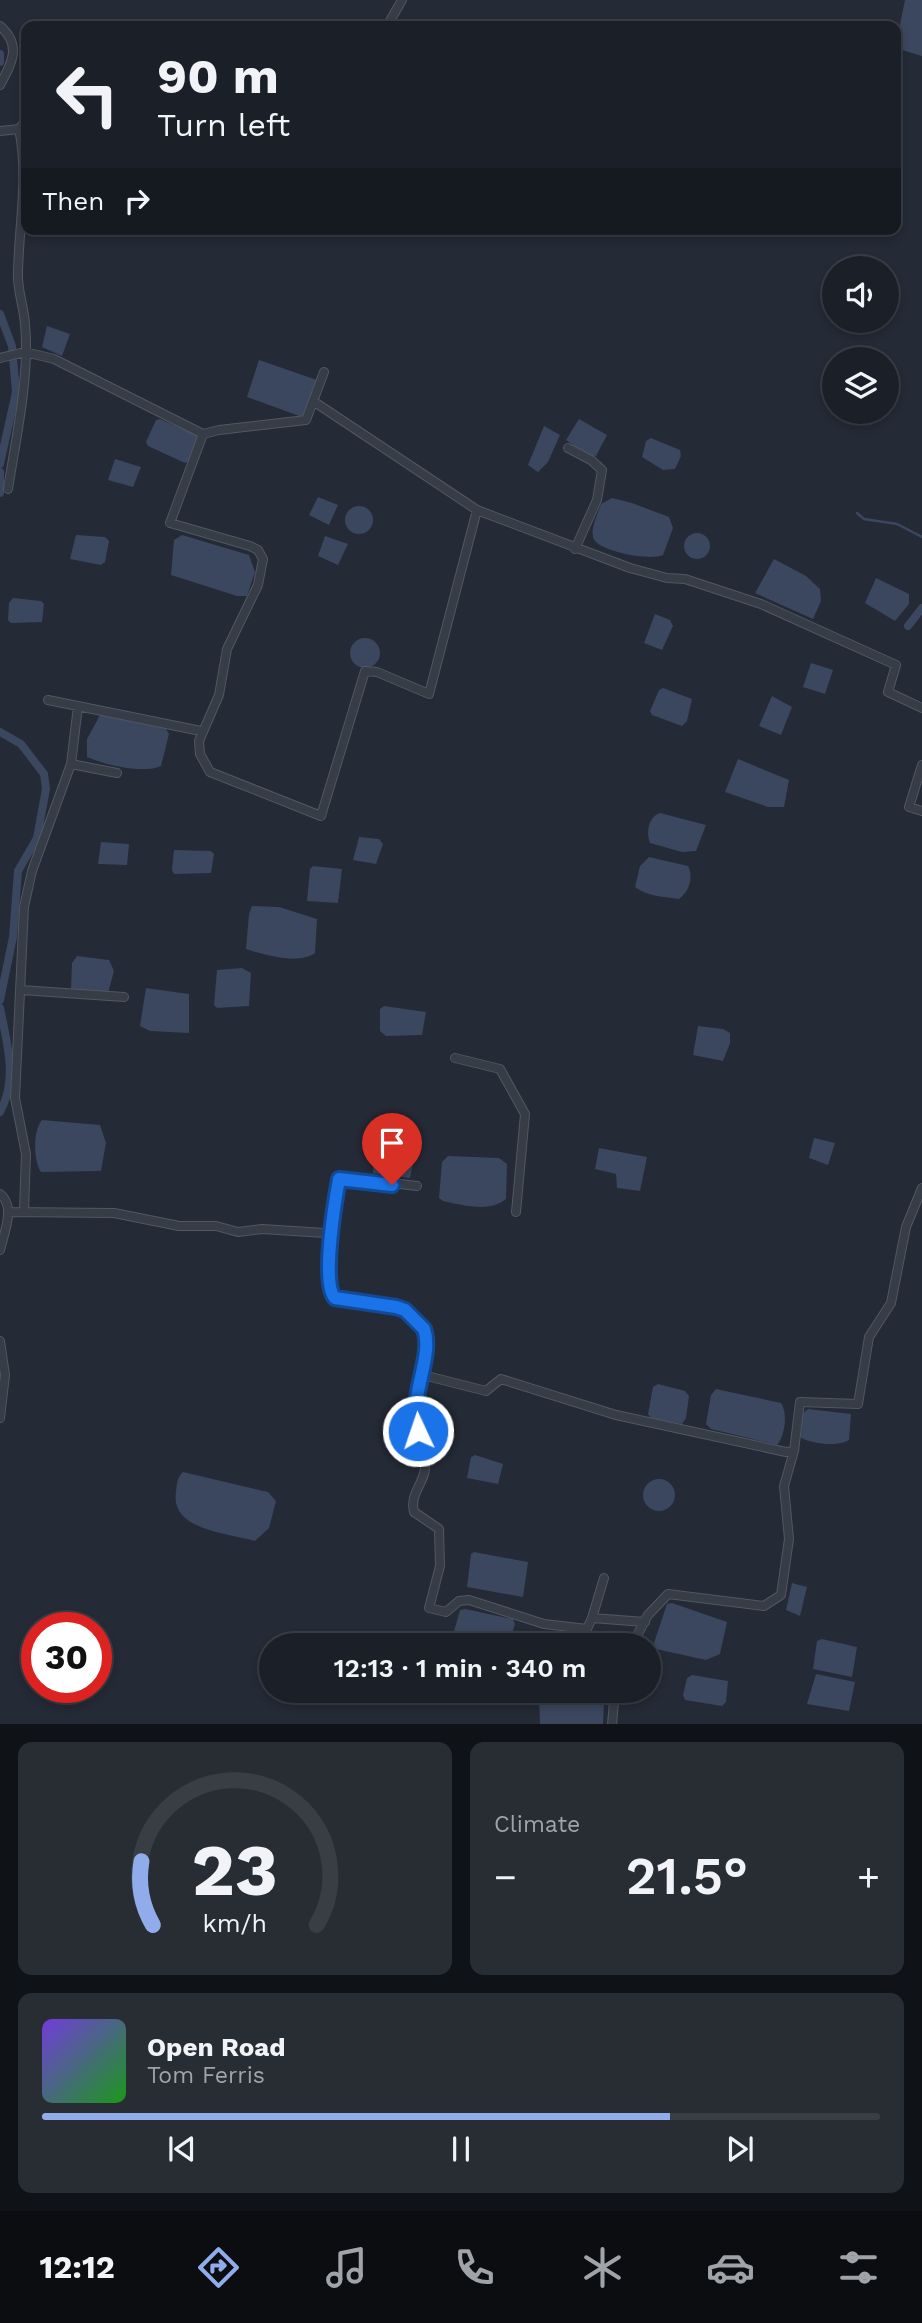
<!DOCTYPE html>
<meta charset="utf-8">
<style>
:root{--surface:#1b2028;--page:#282d34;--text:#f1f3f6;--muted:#a0a3a8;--line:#393e45;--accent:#91acea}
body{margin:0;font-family:"Work Sans",sans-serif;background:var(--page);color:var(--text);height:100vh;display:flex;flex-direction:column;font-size:26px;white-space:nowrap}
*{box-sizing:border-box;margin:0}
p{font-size:23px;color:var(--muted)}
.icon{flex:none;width:38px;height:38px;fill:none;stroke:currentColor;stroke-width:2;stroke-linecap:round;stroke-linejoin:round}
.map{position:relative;height:1724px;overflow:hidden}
.drawer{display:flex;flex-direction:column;gap:18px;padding:18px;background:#0f1216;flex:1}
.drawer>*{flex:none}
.banner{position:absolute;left:21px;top:21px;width:880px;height:214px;border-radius:14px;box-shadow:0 4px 10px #0003,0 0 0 2px var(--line);background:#1b2028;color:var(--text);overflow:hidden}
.tools{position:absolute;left:822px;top:256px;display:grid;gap:14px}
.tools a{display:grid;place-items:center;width:77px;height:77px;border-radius:50%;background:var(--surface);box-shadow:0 4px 10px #0003,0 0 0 2px var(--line);font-size:35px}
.speed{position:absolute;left:21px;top:1612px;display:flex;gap:14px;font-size:35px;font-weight:700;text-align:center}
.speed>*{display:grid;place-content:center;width:91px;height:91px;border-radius:50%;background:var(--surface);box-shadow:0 4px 10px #0003,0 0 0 2px var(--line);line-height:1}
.speed .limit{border:10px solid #d22;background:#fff;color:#111}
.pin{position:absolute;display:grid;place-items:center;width:60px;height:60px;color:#fff;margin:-72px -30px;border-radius:50% 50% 50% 0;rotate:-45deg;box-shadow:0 0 7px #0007}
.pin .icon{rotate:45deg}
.me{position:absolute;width:77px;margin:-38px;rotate:357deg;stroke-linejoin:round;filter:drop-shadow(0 0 5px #0008)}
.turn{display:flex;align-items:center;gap:24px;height:147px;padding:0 21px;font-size:32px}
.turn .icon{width:91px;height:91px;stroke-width:2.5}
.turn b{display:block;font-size:49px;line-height:60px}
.then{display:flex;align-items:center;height:66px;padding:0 21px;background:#0003;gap:14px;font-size:26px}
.big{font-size:52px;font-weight:600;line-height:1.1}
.drawer .card{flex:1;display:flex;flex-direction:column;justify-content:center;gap:10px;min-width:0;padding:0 24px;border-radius:14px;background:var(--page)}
.drawer .dial{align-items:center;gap:0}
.dial svg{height:182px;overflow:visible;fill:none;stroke:var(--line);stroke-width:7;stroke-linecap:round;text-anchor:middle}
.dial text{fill:var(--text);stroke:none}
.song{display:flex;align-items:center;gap:21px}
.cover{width:84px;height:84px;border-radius:10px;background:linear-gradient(135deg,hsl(260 70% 55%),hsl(120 70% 35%))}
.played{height:7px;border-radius:4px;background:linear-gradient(90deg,var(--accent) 75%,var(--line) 75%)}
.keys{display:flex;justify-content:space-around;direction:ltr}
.heat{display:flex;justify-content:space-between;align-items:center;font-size:38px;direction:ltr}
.drawer .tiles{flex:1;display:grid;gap:18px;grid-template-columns:1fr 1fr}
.card:last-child{grid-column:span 2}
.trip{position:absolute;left:259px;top:1633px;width:402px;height:70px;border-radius:35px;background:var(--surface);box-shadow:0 4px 10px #0003,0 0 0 2px var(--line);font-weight:600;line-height:70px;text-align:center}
.menu{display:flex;height:112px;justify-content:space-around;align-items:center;background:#0b0d10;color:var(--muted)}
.menu .icon{width:49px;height:49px}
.menu .active{color:var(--accent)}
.menu b{font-size:32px;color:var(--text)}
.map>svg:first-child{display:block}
.water{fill:#3b475e}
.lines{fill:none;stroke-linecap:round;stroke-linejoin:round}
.stream{stroke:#3b475e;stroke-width:2.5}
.canal{stroke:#3b475e;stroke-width:8}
.minor-casing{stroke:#525762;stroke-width:10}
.minor{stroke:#373d47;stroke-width:8}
.route-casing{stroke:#114b97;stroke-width:18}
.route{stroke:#1a73e8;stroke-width:12}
</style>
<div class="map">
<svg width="922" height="1725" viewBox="0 0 922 1725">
<rect width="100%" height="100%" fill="#242a36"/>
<path class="water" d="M 905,0 L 922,0 L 922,56 L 902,50 L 896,44 Z
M 47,326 L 70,334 L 62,356 L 42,347 Z
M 259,360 L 317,380 L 302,417 L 247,397 Z
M 160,419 L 198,436 L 189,461 L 185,463 L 148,446 L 146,442 L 156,420 Z
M 579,419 L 607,435 L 596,456 L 588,455 L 566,440 Z
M 544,426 L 560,435 L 548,462 L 538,472 L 528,465 Z
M 651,438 L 680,450 L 681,456 L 675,469 L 663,470 L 642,457 L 646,441 Z
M 115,459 L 141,467 L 133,487 L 108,480 Z
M 318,497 L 338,505 L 329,525 L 309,515 Z
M 612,498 L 632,503 L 669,517 L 673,528 L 663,555 C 651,561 604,552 595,541 C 588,532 598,514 601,504 Z
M345 520a14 14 0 1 1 28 0a14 14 0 1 1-28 0Z
M684 546a13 13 0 1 1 26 0a13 13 0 1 1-26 0Z
M 76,535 L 105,537 L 109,541 L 105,562 L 101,565 L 70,559 Z
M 182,535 L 249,555 L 255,572 L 247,596 L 237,596 L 171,575 L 174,540 Z
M 325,536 L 348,544 L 338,565 L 318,556 Z
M 774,559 L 806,576 L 820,589 L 821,601 L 813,619 L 755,593 Z
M 876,578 L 909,594 L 909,604 L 895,621 L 865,603 Z
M 13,598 L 41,601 L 44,604 L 42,622 L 11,623 L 8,620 L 9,603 Z
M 655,614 L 670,620 L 673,626 L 662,650 L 644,643 Z
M350 653a15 15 0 1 1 30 0a15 15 0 1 1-30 0Z
M 811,663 L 833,670 L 825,694 L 803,687 Z
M 663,688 L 692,699 L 687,721 L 682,726 L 652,715 L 650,711 L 659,690 Z
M 772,696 L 792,707 L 781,735 L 759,726 Z
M 100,715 L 166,729 L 169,734 L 161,766 C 143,774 105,765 87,757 L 87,739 Z
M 738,759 L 789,780 L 784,807 L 768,807 L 725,792 Z
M 660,813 L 706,825 L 696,851 L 682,852 L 650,843 C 646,833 648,817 660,813 Z
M 359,837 L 379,839 L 383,844 L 376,864 L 353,860 Z
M 101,842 L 129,844 L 127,865 L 98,864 Z
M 174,850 L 211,851 L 214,854 L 211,873 L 174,874 L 172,870 Z
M 649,857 L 688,866 C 694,877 689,892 679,899 C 665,897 646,896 635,887 L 640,866 Z
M 313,866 L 342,869 L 338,903 L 307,901 L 310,869 Z
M 252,906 L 279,907 L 317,919 L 315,953 C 299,965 264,955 246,949 L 249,914 Z
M 77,956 L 109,960 L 114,971 L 108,993 L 71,989 L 72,963 Z
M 242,968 L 251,973 L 249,1006 L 217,1008 L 214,1005 L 217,970 Z
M 146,988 L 189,994 L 189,1033 L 150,1031 L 140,1026 Z
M 384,1006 L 426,1012 L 422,1035 L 386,1036 L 380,1031 L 380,1009 Z
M 698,1026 L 723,1029 L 730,1033 L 730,1043 L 723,1061 L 693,1055 Z
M 42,1120 L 100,1125 L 106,1143 L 101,1171 L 41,1172 C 33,1160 33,1130 42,1120 Z
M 814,1138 L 835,1143 L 828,1165 L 809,1158 Z
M 380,1145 L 412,1149 L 415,1152 L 410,1178 L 373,1173 L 374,1150 Z
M 599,1148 L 647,1157 L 640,1191 L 617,1188 L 616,1174 L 595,1169 Z
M 448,1156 L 499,1158 L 507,1164 L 506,1199 C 489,1213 463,1205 443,1201 L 439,1198 L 442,1162 Z
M 658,1384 L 685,1391 L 689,1396 L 686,1418 L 682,1424 L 651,1418 L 648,1414 L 653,1387 Z
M 716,1389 L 781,1403 C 788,1413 785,1436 777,1445 L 711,1429 L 706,1424 L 711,1395 Z
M 808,1409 L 851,1414 L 849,1440 C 838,1447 813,1444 801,1438 L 802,1414 Z
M 475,1455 L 503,1464 L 498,1484 L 467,1478 L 471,1457 Z
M 183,1472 L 268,1492 L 276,1501 L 269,1528 L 255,1541 C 227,1533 170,1530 176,1492 C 177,1483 177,1478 183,1472 Z
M643 1495a16 16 0 1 1 32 0a16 16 0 1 1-32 0Z
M 474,1552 L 528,1562 L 523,1597 L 467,1587 L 471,1554 Z
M 792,1583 L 807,1587 L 800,1616 L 786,1610 Z
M 672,1603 L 727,1622 L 720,1654 L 706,1660 L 656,1649 L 654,1643 L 667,1604 Z
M 465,1609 L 513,1619 L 515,1624 L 508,1645 L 473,1645 L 456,1641 L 453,1635 L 460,1610 Z
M 822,1639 L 857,1647 L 852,1677 L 813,1669 L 817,1641 Z
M 816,1674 L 855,1682 L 849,1711 L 807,1704 Z
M 692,1675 L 728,1681 L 726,1702 L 722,1706 L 685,1700 L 683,1695 L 687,1678 Z
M 542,1693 L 601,1699 L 604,1702 L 603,1724 L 540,1724 L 539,1695 Z"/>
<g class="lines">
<path class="stream" d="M 857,513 L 864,519 L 897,524 L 922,537"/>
<path class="canal" d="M 0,54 L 0,62
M 0,314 L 12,346 L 16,392 L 0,464
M 0,472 L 0,493
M 908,626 L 922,608
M 0,732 L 21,744 L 44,774 L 46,789 L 37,838 L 18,871 L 13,937 L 0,1000
M 0,1008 C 7,1043 18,1079 0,1112"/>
<g class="minor-casing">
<path id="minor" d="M 0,26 C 22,45 12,63 0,85
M 387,26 L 402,0
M 0,131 L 19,129 L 26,120
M 0,358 L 25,352 L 54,359 L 203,434 L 170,523 L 250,546 L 258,550 L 263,559 L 258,585 L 227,649 L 219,695 L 199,741 L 200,754 L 210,772 L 321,816 L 365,671 L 377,672 L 429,694 L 477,510
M 313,401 L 477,510 L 630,568 L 667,578 L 685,579 L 761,604 L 896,665 L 888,692 L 922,708
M 203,434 L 219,430 L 306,420 L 324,372
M 568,448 L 591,460 L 602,470 L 597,500 L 575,549
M 8,489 C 16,438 30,375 25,324 C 24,307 17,290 18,272 C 19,223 29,177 19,129
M 48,700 L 201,731
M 71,764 L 78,706
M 922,765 L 909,807 L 922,811
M 21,990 L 124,997
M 455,1058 L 500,1069 L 525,1114 L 516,1212
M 0,1194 C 16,1206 4,1233 0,1250
M 24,1211 L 26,1154 L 15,1098 L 24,907 L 32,871 L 71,764 L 117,773
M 9,1212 L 114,1213 L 179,1226 L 216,1226 L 238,1232 L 262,1229 L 325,1233 L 332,1241 L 329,1289 L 333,1297 L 405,1310 L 426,1333 L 422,1366 L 427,1376 L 486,1391 L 501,1379 L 616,1415 L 786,1452 L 794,1451 L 800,1402 L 858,1404 L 869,1337 L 891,1303 L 906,1227 L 922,1188
M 330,1236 L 341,1177 L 417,1186
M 0,1341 L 5,1375 L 0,1418
M 424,1373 C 410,1402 418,1424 415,1454 L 425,1464 C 427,1481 409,1492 414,1512 L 439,1529 L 440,1566 L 429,1608 L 446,1612 L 459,1601 L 469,1600 L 544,1624 L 587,1629 L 592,1618 L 645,1622
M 592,1618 L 604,1578
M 632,1645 L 648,1615 L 668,1594 L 764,1606 L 781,1595 L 789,1539 L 784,1486 L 794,1451
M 612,1725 L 615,1690"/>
</g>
<use href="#minor" class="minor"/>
</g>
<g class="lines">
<g class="route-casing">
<path id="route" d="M 392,1185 L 339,1179 C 335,1201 321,1284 335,1298 L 396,1307 L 405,1310 L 424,1329 C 434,1357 408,1396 418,1431"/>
</g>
<use href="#route" class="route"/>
</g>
</svg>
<div class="tools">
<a><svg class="icon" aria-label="sound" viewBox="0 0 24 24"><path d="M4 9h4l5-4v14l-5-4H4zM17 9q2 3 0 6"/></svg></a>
<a><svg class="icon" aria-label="layers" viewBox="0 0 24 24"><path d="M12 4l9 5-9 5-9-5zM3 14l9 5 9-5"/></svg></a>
</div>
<div class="speed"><div class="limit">30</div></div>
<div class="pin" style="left:392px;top:1185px;background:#d93025"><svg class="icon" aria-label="arrive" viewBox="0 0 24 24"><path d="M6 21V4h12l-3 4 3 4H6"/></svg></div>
<svg class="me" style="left:418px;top:1431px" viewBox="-20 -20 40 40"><circle r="17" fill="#1a73e8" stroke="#fff" stroke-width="3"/><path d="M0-11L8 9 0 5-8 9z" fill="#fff"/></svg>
<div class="trip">12:13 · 1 min · 340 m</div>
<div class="banner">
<div class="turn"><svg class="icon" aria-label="left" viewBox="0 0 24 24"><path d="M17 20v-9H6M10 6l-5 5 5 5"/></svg><div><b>90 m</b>Turn left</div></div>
<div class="then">Then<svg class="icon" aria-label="right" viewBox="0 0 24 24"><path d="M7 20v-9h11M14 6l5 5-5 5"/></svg></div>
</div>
</div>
<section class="drawer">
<div class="tiles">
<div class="card dial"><svg viewBox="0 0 100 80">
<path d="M14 69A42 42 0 1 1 86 69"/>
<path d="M14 69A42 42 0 0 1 9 41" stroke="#91acea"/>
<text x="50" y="56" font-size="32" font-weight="700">23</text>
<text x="50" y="72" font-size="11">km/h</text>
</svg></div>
<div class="card"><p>Climate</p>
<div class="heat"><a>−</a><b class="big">21.5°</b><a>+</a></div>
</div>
<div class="card">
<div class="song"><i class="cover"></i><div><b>Open Road</b><p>Tom Ferris</p></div></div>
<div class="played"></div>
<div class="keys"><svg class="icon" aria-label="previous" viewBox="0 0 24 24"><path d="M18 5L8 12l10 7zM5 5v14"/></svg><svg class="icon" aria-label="pause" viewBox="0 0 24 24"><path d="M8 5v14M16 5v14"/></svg><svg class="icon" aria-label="next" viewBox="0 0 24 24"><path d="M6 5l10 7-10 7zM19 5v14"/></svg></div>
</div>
</div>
</section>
<nav class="menu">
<b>12:12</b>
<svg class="icon active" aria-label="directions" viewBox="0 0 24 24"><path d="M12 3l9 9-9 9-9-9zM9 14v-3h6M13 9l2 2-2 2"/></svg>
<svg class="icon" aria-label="music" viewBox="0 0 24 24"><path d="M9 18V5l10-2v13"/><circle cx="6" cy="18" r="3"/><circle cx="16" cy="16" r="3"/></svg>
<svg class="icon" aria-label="phone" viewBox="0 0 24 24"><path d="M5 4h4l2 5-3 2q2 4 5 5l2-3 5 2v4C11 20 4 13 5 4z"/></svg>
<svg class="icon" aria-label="climate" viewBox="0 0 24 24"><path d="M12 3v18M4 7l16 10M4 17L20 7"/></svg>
<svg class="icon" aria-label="car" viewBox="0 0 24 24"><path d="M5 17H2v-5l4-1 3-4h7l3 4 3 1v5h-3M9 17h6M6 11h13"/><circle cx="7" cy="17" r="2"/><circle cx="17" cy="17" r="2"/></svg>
<svg class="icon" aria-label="filters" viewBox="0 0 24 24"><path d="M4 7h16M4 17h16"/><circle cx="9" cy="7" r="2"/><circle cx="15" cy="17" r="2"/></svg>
</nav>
